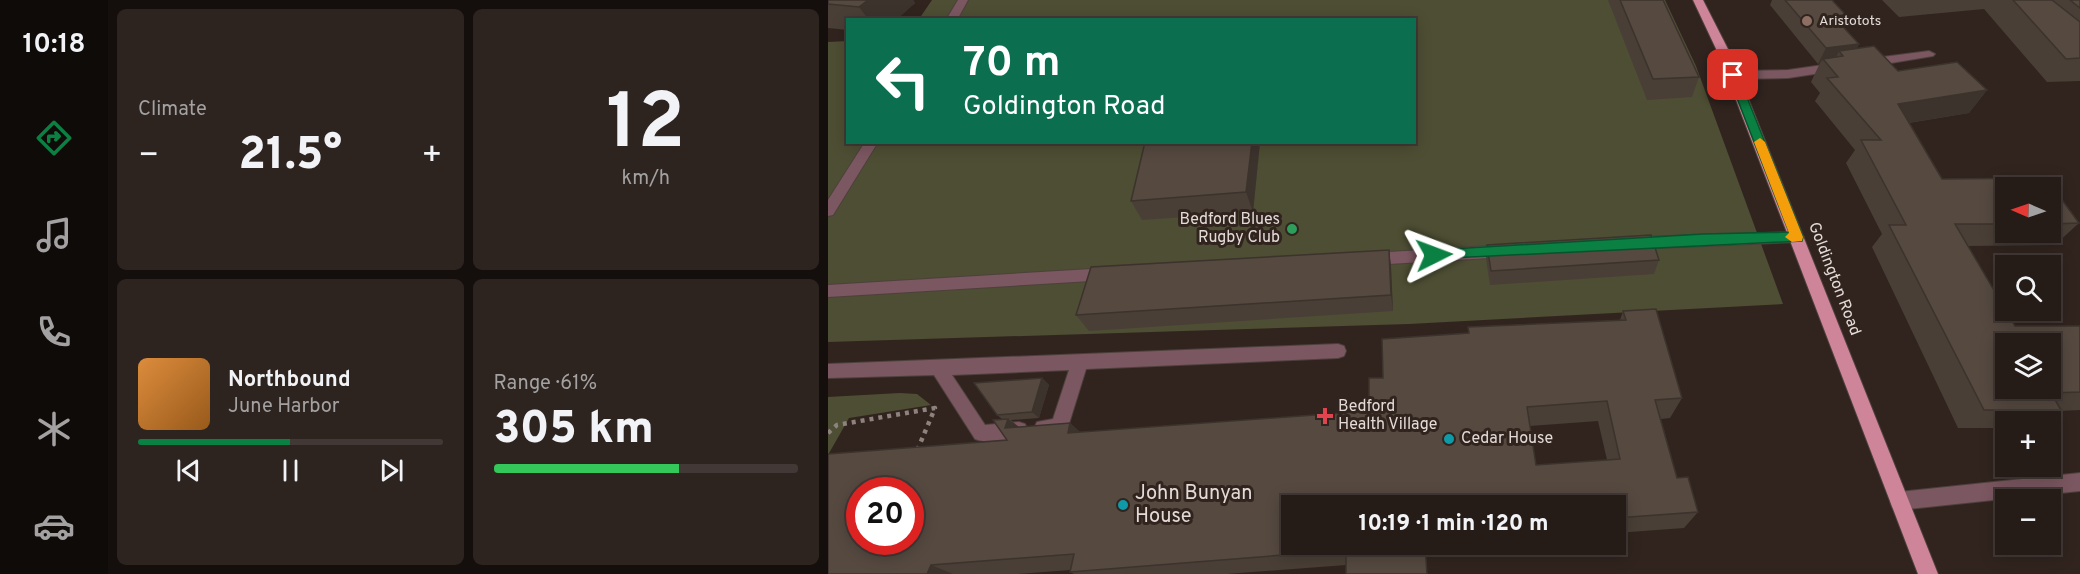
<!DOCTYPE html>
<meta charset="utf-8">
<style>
:root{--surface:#251b17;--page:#2d2420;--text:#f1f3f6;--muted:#a3a1a1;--line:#423936;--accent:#0b8043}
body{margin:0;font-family:Overpass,sans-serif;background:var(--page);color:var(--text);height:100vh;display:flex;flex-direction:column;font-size:22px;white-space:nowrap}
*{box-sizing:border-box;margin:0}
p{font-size:20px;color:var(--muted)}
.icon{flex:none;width:33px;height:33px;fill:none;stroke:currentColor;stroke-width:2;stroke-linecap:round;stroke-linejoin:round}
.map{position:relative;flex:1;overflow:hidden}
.sheet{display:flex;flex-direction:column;gap:9px;padding:9px;background:#140f0d;width:720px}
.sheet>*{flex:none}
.hud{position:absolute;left:18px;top:18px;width:570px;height:126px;border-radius:0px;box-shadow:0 3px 15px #0003,0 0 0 2px var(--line);background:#0b6e4f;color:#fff;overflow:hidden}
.needle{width:39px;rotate:272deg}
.fabs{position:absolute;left:1167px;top:177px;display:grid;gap:12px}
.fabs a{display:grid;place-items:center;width:66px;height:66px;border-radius:0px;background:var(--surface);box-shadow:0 3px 15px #0003,0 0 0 2px var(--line);font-size:30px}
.speed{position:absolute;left:18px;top:477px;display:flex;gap:12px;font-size:30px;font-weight:700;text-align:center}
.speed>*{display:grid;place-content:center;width:78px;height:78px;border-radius:50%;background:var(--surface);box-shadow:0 3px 15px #0003,0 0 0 2px var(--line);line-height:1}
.speed .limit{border:9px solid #d22;background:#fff;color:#111}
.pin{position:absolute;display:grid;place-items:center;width:51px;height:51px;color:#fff;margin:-26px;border-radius:12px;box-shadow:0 3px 9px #0006}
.me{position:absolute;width:66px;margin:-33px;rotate:87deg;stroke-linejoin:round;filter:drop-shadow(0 0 4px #0008)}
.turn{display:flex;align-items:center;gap:21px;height:126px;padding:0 18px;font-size:27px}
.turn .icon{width:78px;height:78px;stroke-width:2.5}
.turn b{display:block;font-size:42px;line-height:51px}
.big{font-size:45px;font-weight:800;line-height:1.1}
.sheet .card{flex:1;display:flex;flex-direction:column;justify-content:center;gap:9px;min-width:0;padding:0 21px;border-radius:9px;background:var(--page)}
.sheet .dial{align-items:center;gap:0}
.dial b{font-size:78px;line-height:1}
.song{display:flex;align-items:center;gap:18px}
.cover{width:72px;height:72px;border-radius:9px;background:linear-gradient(135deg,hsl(30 70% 55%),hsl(30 70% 35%))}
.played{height:6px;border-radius:3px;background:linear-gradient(90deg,var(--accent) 50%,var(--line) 50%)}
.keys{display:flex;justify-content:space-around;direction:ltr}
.heat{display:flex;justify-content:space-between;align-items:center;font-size:33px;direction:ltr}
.charge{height:9px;border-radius:4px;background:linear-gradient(90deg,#34c759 61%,var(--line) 0)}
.sheet .tiles{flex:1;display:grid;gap:9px;grid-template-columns:repeat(2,1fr)}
.trip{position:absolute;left:453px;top:495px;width:345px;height:60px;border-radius:0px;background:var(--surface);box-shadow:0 3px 15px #0003,0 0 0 2px var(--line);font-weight:800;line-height:60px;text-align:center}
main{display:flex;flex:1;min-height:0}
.menu{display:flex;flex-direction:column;width:108px;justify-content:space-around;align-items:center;background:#0f0b09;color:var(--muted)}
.menu .icon{width:42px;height:42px}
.menu .on{color:var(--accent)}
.menu b{font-size:27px;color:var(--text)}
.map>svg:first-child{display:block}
.green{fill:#4d4e33}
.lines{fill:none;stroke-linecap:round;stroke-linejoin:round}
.service-casing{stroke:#4e413c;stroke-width:2}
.minor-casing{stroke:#4e413c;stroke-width:2}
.primary-casing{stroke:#4e413c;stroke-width:2}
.path{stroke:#8d827e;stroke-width:4.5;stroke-dasharray:4 5;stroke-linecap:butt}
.service{fill:#7b5761;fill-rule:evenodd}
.minor{fill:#7b5761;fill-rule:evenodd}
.primary{fill:#ce8499;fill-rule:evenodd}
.wall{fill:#493f37;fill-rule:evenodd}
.shaded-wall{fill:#3c332d}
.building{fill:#554940;stroke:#3c332d;stroke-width:1.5;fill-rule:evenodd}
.route{fill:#0b8043;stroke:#07532c;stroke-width:1.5}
.slow{fill:#f59e0b}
.education-dot{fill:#8d6e63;stroke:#31241f;stroke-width:2}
.leisure-dot{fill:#2e9e5b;stroke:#31241f;stroke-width:2}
.health-dot{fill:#e0444e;stroke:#31241f;stroke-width:2}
.culture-dot{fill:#0f9aa8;stroke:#31241f;stroke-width:2}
.labels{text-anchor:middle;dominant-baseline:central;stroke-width:6;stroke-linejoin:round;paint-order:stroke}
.far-poi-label{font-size:14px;fill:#e4dbd7;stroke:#31241f;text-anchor:start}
.poi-label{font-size:16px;fill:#e4dbd7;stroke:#31241f;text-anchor:start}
.street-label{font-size:16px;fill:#e4dbd7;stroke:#31241f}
.near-poi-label{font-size:20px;fill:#e4dbd7;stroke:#31241f;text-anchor:start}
</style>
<main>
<nav class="menu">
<b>10:18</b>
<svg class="icon on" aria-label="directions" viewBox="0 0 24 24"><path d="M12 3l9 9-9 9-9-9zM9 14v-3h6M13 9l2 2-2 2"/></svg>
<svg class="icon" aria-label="music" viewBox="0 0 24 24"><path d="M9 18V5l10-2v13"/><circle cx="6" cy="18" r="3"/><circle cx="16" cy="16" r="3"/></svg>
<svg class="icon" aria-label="phone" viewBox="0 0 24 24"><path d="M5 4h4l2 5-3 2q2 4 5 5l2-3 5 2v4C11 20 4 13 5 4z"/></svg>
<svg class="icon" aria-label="climate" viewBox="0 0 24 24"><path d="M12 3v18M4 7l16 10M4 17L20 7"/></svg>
<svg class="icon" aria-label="car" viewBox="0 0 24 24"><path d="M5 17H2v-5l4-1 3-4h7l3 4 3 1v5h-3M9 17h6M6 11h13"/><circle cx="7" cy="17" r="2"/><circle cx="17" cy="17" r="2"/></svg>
</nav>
<section class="sheet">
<div class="tiles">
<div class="card"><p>Climate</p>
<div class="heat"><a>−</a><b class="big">21.5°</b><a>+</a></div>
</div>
<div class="card dial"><b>12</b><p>km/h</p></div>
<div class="card">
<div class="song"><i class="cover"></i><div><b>Northbound</b><p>June Harbor</p></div></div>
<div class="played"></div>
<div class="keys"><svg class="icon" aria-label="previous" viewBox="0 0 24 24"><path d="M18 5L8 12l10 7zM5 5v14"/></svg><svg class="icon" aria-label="pause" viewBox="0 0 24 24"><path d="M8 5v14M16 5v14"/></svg><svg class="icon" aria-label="next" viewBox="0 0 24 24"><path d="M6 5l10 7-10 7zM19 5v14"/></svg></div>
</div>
<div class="card"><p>Range · 61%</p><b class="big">305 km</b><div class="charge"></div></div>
</div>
</section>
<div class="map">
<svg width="1252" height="574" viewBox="0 0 1252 574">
<rect width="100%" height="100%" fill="#31241f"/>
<path class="green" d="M 104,0 L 837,0 L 868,66 L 955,304 L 581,324 L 0,342 L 0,42 L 19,41 L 20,142 L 586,142 L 586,20 L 91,19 Z
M 72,393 L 89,394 L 103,405 L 21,418 L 0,455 L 0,397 Z"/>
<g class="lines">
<g class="service-casing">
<path id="service" d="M 130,0 L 140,0 L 129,20 L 118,20 Z
M 1101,51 L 1107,54 L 1105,56 L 1039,67 L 1033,63 L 1039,59 Z
M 1009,63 L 1013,64 L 1013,70 L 960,78 L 905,79 L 899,75 L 905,71 L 960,70 Z
M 37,142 L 50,142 L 5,215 L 0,216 L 0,200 Z
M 969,232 L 976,237 L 969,242 L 807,249 L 802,247 L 800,243 L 802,239 L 807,237 Z
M 678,245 L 683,247 L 685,251 L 683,255 L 678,257 L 544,265 L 539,263 L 537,259 L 539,255 L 544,253 Z
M 280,268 L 285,270 L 287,274 L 285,278 L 280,280 L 0,297 L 0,285 Z
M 510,344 L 516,346 L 518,351 L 516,356 L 510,358 L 258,369 L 240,427 L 237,433 C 228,436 218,437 209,434 L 206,428 L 209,422 L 225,419 L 241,370 L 124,375 L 157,425 L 191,422 L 197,424 L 200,430 L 197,436 C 184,441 160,444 147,439 L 106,375 L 0,378 L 0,364 Z"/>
</g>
<g class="minor-casing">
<path id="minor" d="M 1252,473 L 1252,491 L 1071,510 L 1064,507 L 1062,501 L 1064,495 L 1071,492 Z"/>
</g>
<g class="primary-casing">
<path id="primary" d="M 865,0 L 875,0 L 902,53 L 1110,574 L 1090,574 L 890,53 Z"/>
</g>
<path class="path" d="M 0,433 L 9,425 L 107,408 L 89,451"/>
<use href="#service" class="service"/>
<use href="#minor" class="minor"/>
<use href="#primary" class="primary"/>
</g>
<path class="wall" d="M 0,0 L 85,0 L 87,3 L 68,20 L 20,20 L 20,30 L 0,28 Z
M 780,0 L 835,0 L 871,77 L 864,97 L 819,100 Z
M 944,0 L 1004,0 L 1018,15 L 1013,25 L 1031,44 L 1029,48 L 1046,46 L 1070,71 L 1129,62 L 1159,90 L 1141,113 L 1081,123 L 1114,179 L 1218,178 L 1251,223 L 1227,245 L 1140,246 L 1187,326 L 1252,326 L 1252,410 L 1232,411 L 1214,422 L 1178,422 L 1178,428 L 1130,428 L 1044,247 L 1054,234 L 1018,163 L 1027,150 L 987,101 L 992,93 L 983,82 L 992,63 L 990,64 L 942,5 ZM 1178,188 L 1222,188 L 1222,232 L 1178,232 ZM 1178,344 L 1222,344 L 1222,388 L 1178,388 Z
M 1054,0 L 1252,0 L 1252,81 L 1219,82 L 1156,9 L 1071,17 Z
M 317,142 L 432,142 L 425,212 L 314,220 L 303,201 Z
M 659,245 L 831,260 L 826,274 L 662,285 L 658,259 Z
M 561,250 L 563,267 L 565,311 L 261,331 L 248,315 Z
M 795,311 L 854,398 L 842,418 L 833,419 L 849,478 L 870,512 L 856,528 L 788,533 L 788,506 L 464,544 L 672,544 L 671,551 L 599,557 L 518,565 L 399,574 L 246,574 L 242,572 L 242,570 L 190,574 L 0,574 L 179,440 L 174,419 L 169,415 L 214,378 L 221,385 L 211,418 L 183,420 L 191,427 L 242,423 L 252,432 L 541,411 L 555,378 L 640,333 L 640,327 L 792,320 ZM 770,421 L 779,460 L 708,465 L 702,426 Z"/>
<path class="shaded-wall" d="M 40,0 L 85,0 L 87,3 L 68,20 L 41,20 L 31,7 Z
M 1031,44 L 1023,59 L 1015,56 L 1011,51 L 1006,62 L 995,59 L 992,63 L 990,64 L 998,48 Z
M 1159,90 L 1141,113 L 1054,127 L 1070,104 Z
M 424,142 L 432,142 L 425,212 L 418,192 Z
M 561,250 L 563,267 L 565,311 L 563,295 Z
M 214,378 L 221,385 L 211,418 L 204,412 Z
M 180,419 L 205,438 L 177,428 Z
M 242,423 L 263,442 L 240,433 Z
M 103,565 L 125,574 L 99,574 Z"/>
<path class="building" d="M 0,0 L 40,0 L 31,7 L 0,4 Z
M 792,0 L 835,0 L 871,77 L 825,79 Z
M 957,0 L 1004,0 L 1018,15 L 1005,16 L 1031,44 L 998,48 Z
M 1185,0 L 1224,0 L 1252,22 L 1252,58 L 1238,59 Z
M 1242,0 L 1252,0 L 1252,8 Z
M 1046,46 L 1070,71 L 1129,62 L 1159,90 L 1070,104 L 1114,179 L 1218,178 L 1251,223 L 1222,224 L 1222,188 L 1178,188 L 1178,224 L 1127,224 L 1187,326 L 1252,326 L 1252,392 L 1223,393 L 1233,410 L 1156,410 L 1061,225 L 1078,225 L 1033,140 L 1053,140 L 999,78 L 1010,77 L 995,59 L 1015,56 L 1011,51 ZM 1178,344 L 1222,344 L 1222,388 L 1178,388 Z
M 317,142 L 424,142 L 418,192 L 303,201 Z
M 823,235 L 831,260 L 663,271 L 659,245 Z
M 561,250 L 563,295 L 248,315 L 263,267 Z
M 828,309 L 854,398 L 827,400 L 849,478 L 860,477 L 870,512 L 788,518 L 788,506 L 464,506 L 464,544 L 597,544 L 599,574 L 518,574 L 518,550 L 242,572 L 246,554 L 103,565 L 99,574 L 0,574 L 0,454 L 179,440 L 165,420 L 180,419 L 177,428 L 242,423 L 240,433 L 541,411 L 541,378 L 555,378 L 554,339 L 641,333 L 640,327 L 798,320 L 795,311 ZM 779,401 L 792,459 L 708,465 L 699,407 ZM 32,490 L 82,490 L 82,542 L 32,542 Z
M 214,378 L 204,412 L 169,415 L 146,383 Z"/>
<path class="route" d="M 905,72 L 910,75 L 975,237 L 974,241 L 601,259 L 599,255 L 601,251 L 606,250 L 875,234 L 961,232 L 900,75 Z"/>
<path class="slow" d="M 932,138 L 937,142 L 975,237 L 974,241 L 964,242 L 957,237 L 961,233 L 926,142 Z"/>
<circle class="education-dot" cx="979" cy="21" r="6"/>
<circle class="leisure-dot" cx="464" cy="229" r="6"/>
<path class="health-dot" d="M494 407h6v6h6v6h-6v6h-6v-6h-6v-6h6z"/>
<g class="culture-dot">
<circle cx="621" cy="439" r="6"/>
<circle cx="295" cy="505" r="6"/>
</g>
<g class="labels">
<g class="far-poi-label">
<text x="991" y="21">Aristotots</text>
</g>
<g class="poi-label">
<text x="452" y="220" text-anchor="end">Bedford Blues<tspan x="452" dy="18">Rugby Club</tspan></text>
<text x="510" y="407">Bedford<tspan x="510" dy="18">Health Village</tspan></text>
<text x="633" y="439">Cedar House</text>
</g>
<g class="street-label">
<text transform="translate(1006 279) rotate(69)">Goldington Road</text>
</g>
<g class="near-poi-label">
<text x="307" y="494">John Bunyan<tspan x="307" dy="23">House</tspan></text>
</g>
</g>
</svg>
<div class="fabs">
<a><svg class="needle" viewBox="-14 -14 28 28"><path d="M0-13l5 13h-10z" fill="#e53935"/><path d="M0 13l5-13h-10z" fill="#a3a1a1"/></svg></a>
<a><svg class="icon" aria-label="search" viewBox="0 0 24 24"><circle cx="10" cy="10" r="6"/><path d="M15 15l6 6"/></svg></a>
<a><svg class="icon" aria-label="layers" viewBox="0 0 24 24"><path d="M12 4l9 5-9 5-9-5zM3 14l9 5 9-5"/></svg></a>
<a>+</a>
<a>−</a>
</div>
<div class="speed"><div class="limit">20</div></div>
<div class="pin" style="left:905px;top:75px;background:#d93025"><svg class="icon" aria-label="arrive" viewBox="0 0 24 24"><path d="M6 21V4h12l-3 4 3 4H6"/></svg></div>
<svg class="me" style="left:606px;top:255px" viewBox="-20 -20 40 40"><path d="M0-17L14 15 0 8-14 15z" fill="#0b8043" stroke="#fff" stroke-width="4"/></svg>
<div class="trip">10:19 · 1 min · 120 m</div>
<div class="hud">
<div class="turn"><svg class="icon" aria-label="left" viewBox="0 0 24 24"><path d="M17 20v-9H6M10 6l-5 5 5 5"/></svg><div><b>70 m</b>Goldington Road</div></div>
</div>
</div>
</main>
